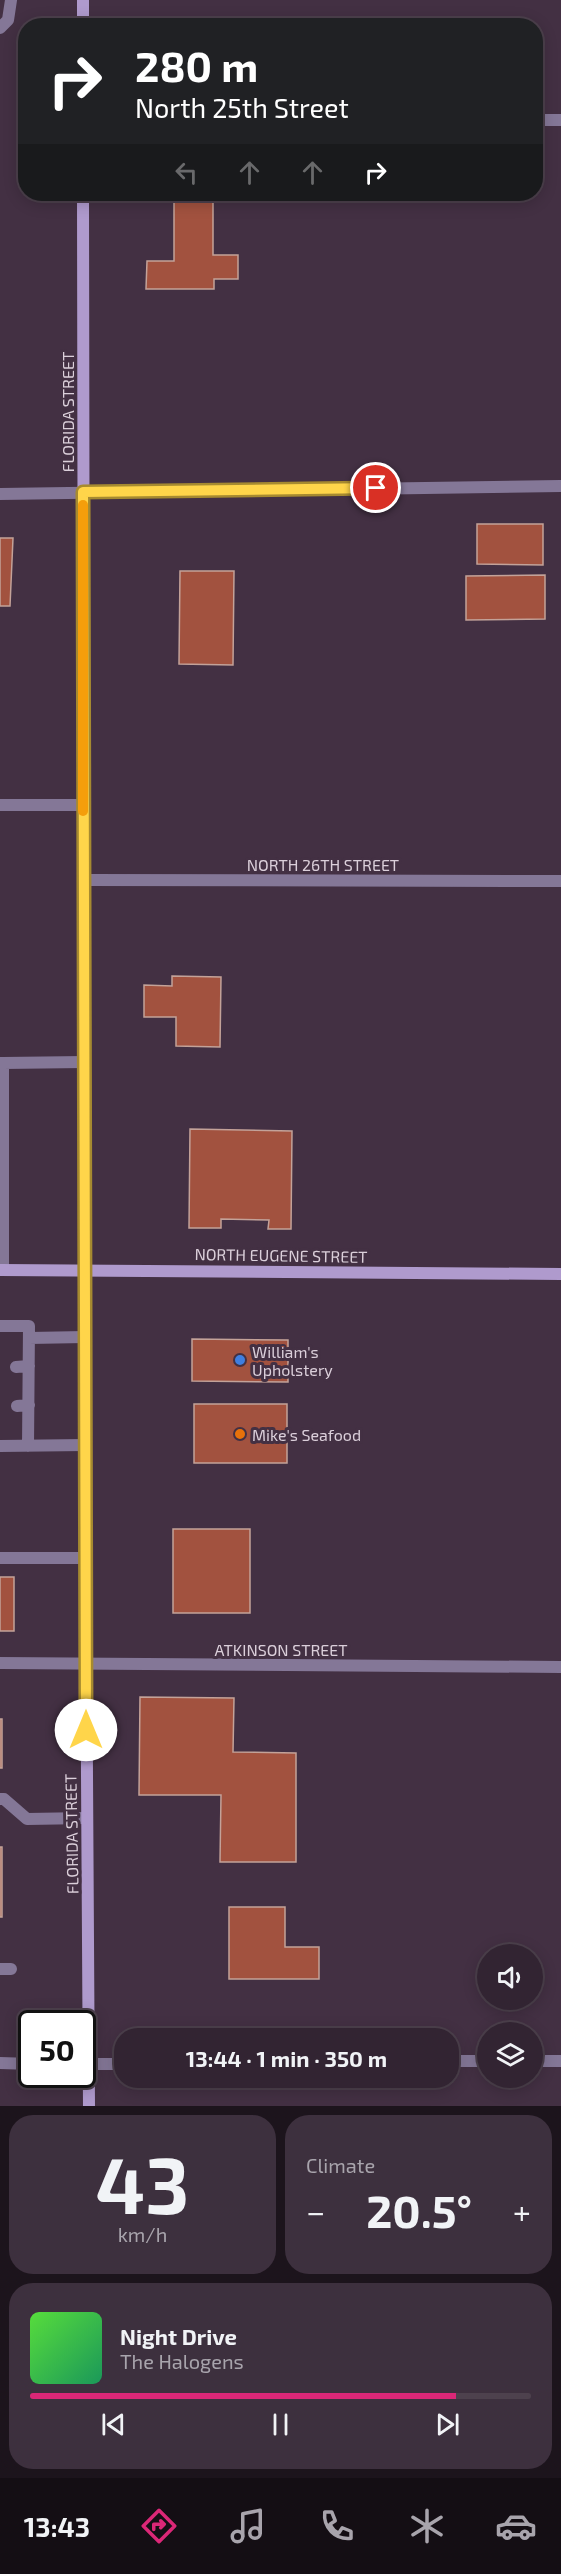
<!DOCTYPE html>
<meta charset="utf-8">
<style>
:root{--surface:#322432;--page:#3d303e;--text:#f1f3f6;--muted:#a8a4ac;--line:#4d414d;--accent:#db2777}
body{margin:0;font-family:"Exo 2",sans-serif;background:var(--page);color:var(--text);height:100vh;display:flex;flex-direction:column;font-size:22px;white-space:nowrap}
*{box-sizing:border-box;margin:0}
p{font-size:20px;color:var(--muted)}
.icon{flex:none;width:33px;height:33px;fill:none;stroke:currentColor;stroke-width:2;stroke-linecap:round;stroke-linejoin:round}
.map{position:relative;height:2106px;overflow:hidden}
.details{display:flex;flex-direction:column;gap:9px;padding:9px;background:#1c141c;flex:1}
.details>*{flex:none}
.hud{position:absolute;left:18px;top:18px;width:525px;height:183px;border-radius:24px;box-shadow:0 3px 15px #0003,0 0 0 2px var(--line);background:#202124;color:#fff;overflow:hidden}
.fabs{position:absolute;left:477px;top:1944px;display:grid;gap:12px}
.fabs a{display:grid;place-items:center;width:66px;height:66px;border-radius:50%;background:var(--surface);box-shadow:0 3px 15px #0003,0 0 0 2px var(--line);font-size:30px}
.speed{position:absolute;left:18px;top:2010px;display:flex;gap:12px;font-size:30px;font-weight:700;text-align:center}
.speed>*{display:grid;place-content:center;width:78px;height:78px;border-radius:50%;background:var(--surface);box-shadow:0 3px 15px #0003,0 0 0 2px var(--line);line-height:1}
.speed .limit{border:3px solid #111;border-radius:9px;background:#fff;color:#111}
.pin{position:absolute;display:grid;place-items:center;width:51px;height:51px;color:#fff;margin:-26px;border:3px solid #fff;border-radius:50%;box-shadow:0 2px 6px #0007}
.me{position:absolute;width:66px;margin:-33px;rotate:0deg;stroke-linejoin:round;filter:drop-shadow(0 0 4px #0008)}
.turn{display:flex;align-items:center;gap:21px;height:126px;padding:0 18px;font-size:27px}
.turn .icon{width:78px;height:78px;stroke-width:2.5}
.turn b{display:block;font-size:42px;line-height:51px}
.lanes{display:flex;align-items:center;height:57px;padding:0 18px;background:#0003;justify-content:center;gap:30px;direction:ltr}
.lanes .off{opacity:.35}
.big{font-size:45px;font-weight:700;line-height:1.1}
.details .widget{flex:1;display:flex;flex-direction:column;justify-content:center;gap:9px;min-width:0;padding:0 21px;border-radius:24px;background:var(--page)}
.details .dial{align-items:center;gap:0}
.dial b{font-size:78px;line-height:1}
.song{display:flex;align-items:center;gap:18px}
.cover{width:72px;height:72px;border-radius:9px;background:linear-gradient(135deg,hsl(110 70% 55%),hsl(150 70% 35%))}
.played{height:6px;border-radius:3px;background:linear-gradient(90deg,var(--accent) 85%,var(--line) 85%)}
.keys{display:flex;justify-content:space-around;direction:ltr}
.heat{display:flex;justify-content:space-between;align-items:center;font-size:33px;direction:ltr}
.details .tiles{flex:1;display:grid;gap:9px;grid-template-columns:1fr 1fr}
.widget:last-child{grid-column:span 2}
.trip{position:absolute;left:114px;top:2028px;width:345px;height:60px;border-radius:24px;background:var(--surface);box-shadow:0 3px 15px #0003,0 0 0 2px var(--line);font-weight:700;line-height:60px;text-align:center}
.tabs{display:flex;height:96px;justify-content:space-around;align-items:center;background:#140e14;color:var(--muted)}
.tabs .icon{width:42px;height:42px}
.tabs .current{color:var(--accent)}
.tabs b{font-size:27px;color:var(--text)}
.map>svg:first-child{display:block}
.building{fill:#a2523f;stroke:#c3a299;stroke-width:1.5}
.lines{fill:none;stroke-linecap:round;stroke-linejoin:round}
.lane{stroke:#847797;stroke-width:12}
.street{stroke:#847797;stroke-width:12}
.secondary{stroke:#af9acd;stroke-width:12}
.route-casing{stroke:#a68a30;stroke-width:15}
.route{stroke:#ffd54a;stroke-width:10}
.slow{stroke:#f59e0b;stroke-width:10}
.shop-dot{fill:#3f7fe0;stroke:#433043;stroke-width:2}
.food-dot{fill:#e8710a;stroke:#433043;stroke-width:2}
.labels{text-anchor:middle;dominant-baseline:central;stroke-width:6;stroke-linejoin:round;paint-order:stroke}
.street-label{font-size:16px;fill:#dbcfda;stroke:#433043}
.poi-label{font-size:16px;fill:#dbcfda;stroke:#433043;text-anchor:start}
</style>
<div class="map">
<svg width="561" height="2106" viewBox="0 0 561 2106">
<rect width="100%" height="100%" fill="#433043"/>
<path class="building" d="M 136,18 L 247,20 L 247,26 L 135,26 Z
M 174,194 L 213,194 L 213,255 L 238,255 L 238,279 L 214,279 L 214,289 L 146,289 L 147,261 L 174,261 Z
M 477,524 L 543,524 L 543,565 L 477,564 Z
M 0,538 L 13,538 L 10,606 L 0,606 Z
M 180,571 L 234,571 L 233,665 L 179,664 Z
M 545,575 L 545,619 L 466,620 L 466,576 Z
M 172,976 L 221,977 L 220,1047 L 176,1046 L 176,1017 L 144,1017 L 144,985 L 172,986 Z
M 190,1129 L 292,1131 L 291,1229 L 268,1229 L 269,1220 L 221,1219 L 221,1228 L 189,1228 Z
M 192,1339 L 288,1340 L 288,1382 L 192,1381 Z
M 194,1404 L 287,1404 L 287,1463 L 194,1463 Z
M 173,1529 L 250,1529 L 250,1613 L 173,1613 Z
M 0,1577 L 14,1577 L 14,1631 L 0,1631 Z
M 140,1697 L 234,1698 L 233,1752 L 296,1753 L 296,1862 L 220,1862 L 221,1795 L 139,1795 Z
M 0,1719 L 2,1719 L 2,1768 L 0,1768 Z
M 0,1847 L 2,1847 L 2,1917 L 0,1917 Z
M 229,1907 L 285,1907 L 285,1947 L 319,1947 L 319,1979 L 229,1979 Z"/>
<g class="lines">
<path class="lane" d="M 0,28 L 8,20 L 11,0
M 0,1063 L 3,1063 L 3,1270
M 3,1063 L 84,1062
M 0,1326 L 29,1326 L 28,1446
M 29,1338 L 85,1337
M 16,1367 L 29,1366
M 17,1406 L 29,1405
M 0,1446 L 85,1445
M 0,1558 L 85,1558
M 0,1799 L 4,1799 L 27,1819 L 87,1818
M 0,1969 L 11,1969"/>
<path class="street" d="M 536,120 L 561,120
M 0,494 L 561,486
M 0,805 L 83,805
M 84,880 L 561,881
M 0,1663 L 561,1667
M 448,2061 L 488,2061
M 532,2061 L 561,2061
M 0,2063 L 32,2064
M 82,2064 L 124,2064"/>
<path class="secondary" d="M 83,26 L 83,0
M 83,194 L 85,1445 L 89,2106
M 0,1270 L 561,1274"/>
</g>
<g class="lines">
<g class="route-casing">
<path id="route" d="M 86,1730 L 83,492 L 376,488"/>
</g>
<use href="#route" class="route"/>
<path class="slow" d="M 83,505 L 83,811"/>
</g>
<circle class="shop-dot" cx="240" cy="1360" r="6"/>
<circle class="food-dot" cx="240" cy="1434" r="6"/>
<g class="labels">
<g class="street-label">
<text transform="translate(67 412) rotate(-90)">FLORIDA STREET</text>
<text x="323" y="864">NORTH 26TH STREET</text>
<text transform="translate(281 1255) rotate(1)">NORTH EUGENE STREET</text>
<text x="281" y="1649">ATKINSON STREET</text>
<text transform="translate(71 1834) rotate(-91)">FLORIDA STREET</text>
</g>
<g class="poi-label">
<text x="252" y="1351">William's<tspan x="252" dy="18">Upholstery</tspan></text>
<text x="252" y="1434">Mike's Seafood</text>
</g>
</g>
</svg>
<div class="fabs">
<a><svg class="icon" aria-label="sound" viewBox="0 0 24 24"><path d="M4 9h4l5-4v14l-5-4H4zM17 9q2 3 0 6"/></svg></a>
<a><svg class="icon" aria-label="layers" viewBox="0 0 24 24"><path d="M12 4l9 5-9 5-9-5zM3 14l9 5 9-5"/></svg></a>
</div>
<div class="speed"><div class="limit">50</div></div>
<div class="pin" style="left:376px;top:488px;background:#d93025"><svg class="icon" aria-label="arrive" viewBox="0 0 24 24"><path d="M6 21V4h12l-3 4 3 4H6"/></svg></div>
<svg class="me" style="left:86px;top:1730px" viewBox="-20 -20 40 40"><circle r="19" fill="#fff"/><path d="M0-13L10 11 0 6-10 11z" fill="#ffd54a"/></svg>
<div class="trip">13:44 · 1 min · 350 m</div>
<div class="hud">
<div class="turn"><svg class="icon" aria-label="right" viewBox="0 0 24 24"><path d="M7 20v-9h11M14 6l5 5-5 5"/></svg><div><b>280 m</b>North 25th Street</div></div>
<div class="lanes"><svg class="icon off" aria-label="left" viewBox="0 0 24 24"><path d="M17 20v-9H6M10 6l-5 5 5 5"/></svg><svg class="icon off" aria-label="ahead" viewBox="0 0 24 24"><path d="M12 20V5M6 11l6-6 6 6"/></svg><svg class="icon off" aria-label="ahead" viewBox="0 0 24 24"><path d="M12 20V5M6 11l6-6 6 6"/></svg><svg class="icon" aria-label="right" viewBox="0 0 24 24"><path d="M7 20v-9h11M14 6l5 5-5 5"/></svg></div>
</div>
</div>
<section class="details">
<div class="tiles">
<div class="widget dial"><b>43</b><p>km/h</p></div>
<div class="widget"><p>Climate</p>
<div class="heat"><a>−</a><b class="big">20.5°</b><a>+</a></div>
</div>
<div class="widget">
<div class="song"><i class="cover"></i><div><b>Night Drive</b><p>The Halogens</p></div></div>
<div class="played"></div>
<div class="keys"><svg class="icon" aria-label="previous" viewBox="0 0 24 24"><path d="M18 5L8 12l10 7zM5 5v14"/></svg><svg class="icon" aria-label="pause" viewBox="0 0 24 24"><path d="M8 5v14M16 5v14"/></svg><svg class="icon" aria-label="next" viewBox="0 0 24 24"><path d="M6 5l10 7-10 7zM19 5v14"/></svg></div>
</div>
</div>
</section>
<nav class="tabs">
<b>13:43</b>
<svg class="icon current" aria-label="directions" viewBox="0 0 24 24"><path d="M12 3l9 9-9 9-9-9zM9 14v-3h6M13 9l2 2-2 2"/></svg>
<svg class="icon" aria-label="music" viewBox="0 0 24 24"><path d="M9 18V5l10-2v13"/><circle cx="6" cy="18" r="3"/><circle cx="16" cy="16" r="3"/></svg>
<svg class="icon" aria-label="phone" viewBox="0 0 24 24"><path d="M5 4h4l2 5-3 2q2 4 5 5l2-3 5 2v4C11 20 4 13 5 4z"/></svg>
<svg class="icon" aria-label="climate" viewBox="0 0 24 24"><path d="M12 3v18M4 7l16 10M4 17L20 7"/></svg>
<svg class="icon" aria-label="car" viewBox="0 0 24 24"><path d="M5 17H2v-5l4-1 3-4h7l3 4 3 1v5h-3M9 17h6M6 11h13"/><circle cx="7" cy="17" r="2"/><circle cx="17" cy="17" r="2"/></svg>
</nav>
